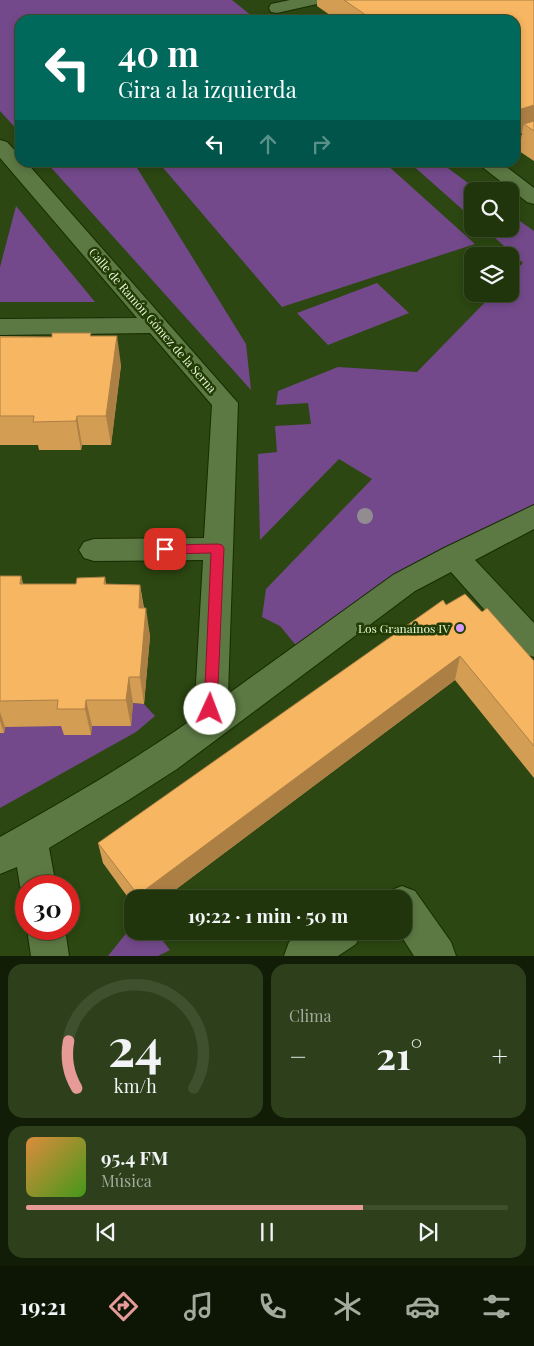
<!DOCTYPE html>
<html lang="es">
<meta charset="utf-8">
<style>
:root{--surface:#21350d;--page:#2d401b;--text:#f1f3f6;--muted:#a2ab9d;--line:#3e502e;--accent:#e69b98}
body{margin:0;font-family:"Playfair Display",serif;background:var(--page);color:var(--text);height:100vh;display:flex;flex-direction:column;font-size:19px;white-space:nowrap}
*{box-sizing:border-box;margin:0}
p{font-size:16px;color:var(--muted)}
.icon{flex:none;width:28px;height:28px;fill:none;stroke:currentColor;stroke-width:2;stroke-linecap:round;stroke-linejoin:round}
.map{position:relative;height:956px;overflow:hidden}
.side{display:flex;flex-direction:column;gap:8px;padding:8px;background:#121d07;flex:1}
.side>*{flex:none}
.guide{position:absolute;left:15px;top:15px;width:505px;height:152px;border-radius:15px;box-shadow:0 2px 8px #0003,0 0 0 1px var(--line);background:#00695c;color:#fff;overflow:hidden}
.controls{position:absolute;left:464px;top:182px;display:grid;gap:10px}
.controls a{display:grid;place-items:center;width:55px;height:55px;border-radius:10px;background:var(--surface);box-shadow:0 2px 8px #0003,0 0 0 1px var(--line);font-size:25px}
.speed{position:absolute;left:15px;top:875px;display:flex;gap:10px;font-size:25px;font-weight:700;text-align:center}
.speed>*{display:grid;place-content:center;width:65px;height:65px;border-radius:50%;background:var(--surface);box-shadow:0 2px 8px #0003,0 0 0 1px var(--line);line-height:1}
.speed .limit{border:8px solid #d22;background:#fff;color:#111}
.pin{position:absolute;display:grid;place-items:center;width:42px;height:42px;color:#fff;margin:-21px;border-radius:10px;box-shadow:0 2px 8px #0006}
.me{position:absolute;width:55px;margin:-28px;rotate:2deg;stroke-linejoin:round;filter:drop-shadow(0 0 4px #0008)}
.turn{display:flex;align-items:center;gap:18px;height:105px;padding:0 20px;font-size:22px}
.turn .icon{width:65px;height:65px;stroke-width:2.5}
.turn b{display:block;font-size:35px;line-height:42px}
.lanes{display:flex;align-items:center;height:48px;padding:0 20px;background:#0003;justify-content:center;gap:25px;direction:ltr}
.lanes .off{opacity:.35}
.big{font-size:38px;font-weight:700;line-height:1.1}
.side .card{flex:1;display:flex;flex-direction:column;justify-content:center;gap:8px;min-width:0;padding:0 18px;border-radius:15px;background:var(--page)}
.side .dial{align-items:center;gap:0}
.dial svg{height:130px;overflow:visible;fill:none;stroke:var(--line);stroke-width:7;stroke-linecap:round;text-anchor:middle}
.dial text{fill:var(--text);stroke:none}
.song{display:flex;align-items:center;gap:15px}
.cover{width:60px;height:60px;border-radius:8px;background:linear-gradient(135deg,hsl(30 70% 55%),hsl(100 70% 35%))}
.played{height:5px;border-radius:2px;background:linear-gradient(90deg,var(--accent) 70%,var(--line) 70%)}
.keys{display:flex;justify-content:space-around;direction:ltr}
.heat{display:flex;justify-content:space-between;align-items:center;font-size:28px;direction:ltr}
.side .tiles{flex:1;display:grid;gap:8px;grid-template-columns:1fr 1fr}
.card:last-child{grid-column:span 2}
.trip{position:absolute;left:124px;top:890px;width:288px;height:50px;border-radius:15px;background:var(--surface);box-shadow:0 2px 8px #0003,0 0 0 1px var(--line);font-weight:700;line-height:50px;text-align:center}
.menu{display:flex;height:80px;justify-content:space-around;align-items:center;background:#0d1505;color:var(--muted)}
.menu .icon{width:35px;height:35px}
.menu .on{color:var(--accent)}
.menu b{font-size:22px;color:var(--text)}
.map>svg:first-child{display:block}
.green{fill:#73498b}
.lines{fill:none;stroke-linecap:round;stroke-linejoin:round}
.minor-casing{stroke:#182c03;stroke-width:2}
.minor{fill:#5c7943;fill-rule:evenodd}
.tree{fill:#918c8f}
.wall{fill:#d49d54}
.shaded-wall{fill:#ac7f45}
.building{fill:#f6b662;stroke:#ac7f45}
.route{fill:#e11d48;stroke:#92132f}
.poi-dot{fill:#d69bfa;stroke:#223c04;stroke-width:2}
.labels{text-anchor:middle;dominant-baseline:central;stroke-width:5;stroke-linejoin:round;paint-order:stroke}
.street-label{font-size:12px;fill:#e5f6d8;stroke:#223c04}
.poi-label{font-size:12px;fill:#e5f6d8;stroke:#223c04;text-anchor:end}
</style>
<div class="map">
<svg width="534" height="956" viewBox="0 0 534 956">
<rect width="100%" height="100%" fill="#2c4711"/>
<path class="green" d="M 0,0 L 232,0 L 257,20 L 20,20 L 20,133 L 0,111 Z
M 47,163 L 134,163 L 246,344 L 251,390 Z
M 159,163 L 385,163 L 475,244 L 282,307 Z
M 410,163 L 441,163 L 479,191 L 472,191 L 472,218 Z
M 16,206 L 95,302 L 0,302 L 0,267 Z
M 510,214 L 534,231 L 534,510 L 299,649 L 280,626 L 262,617 L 266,589 L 372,479 L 339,459 L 260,540 L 258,454 L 277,452 L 275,426 L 311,424 L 308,403 L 276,405 L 278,391 L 338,367 L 417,372 L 493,294 L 510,294 L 510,276 L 523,263 L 485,229 L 510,229 Z
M 377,283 L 409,313 L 328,345 L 297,313 Z
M 133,703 L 144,704 L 155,716 L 136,732 L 0,808 L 0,733 L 5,726 L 65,726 L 64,735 L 91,735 L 92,726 L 131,726 Z
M 132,926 L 132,931 L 155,931 L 170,950 L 158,956 L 108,956 Z"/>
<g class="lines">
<g class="minor-casing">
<path id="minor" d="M 290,0 L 319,0 L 317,4 L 277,13 L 271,12 L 269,8 L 271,4 Z
M 534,131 L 534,144 L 515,150 L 515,137 Z
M 0,140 L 7,142 L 20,156 L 20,162 L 26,162 L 238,403 L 228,694 L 393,575 L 444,548 L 534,505 L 534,529 L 475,560 L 534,623 L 534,657 L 523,653 L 451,572 L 415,591 L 177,769 L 127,801 L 49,848 L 56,886 L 26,886 L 26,899 L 20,886 L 17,867 L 0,874 L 0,837 C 66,800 132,762 194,718 L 203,560 L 94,561 L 84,558 L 79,550 L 84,542 L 94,539 L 204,538 L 212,405 L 150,333 L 0,335 L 0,319 L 137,318 L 0,158 Z
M 476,162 L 500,162 L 534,188 L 534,204 L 527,202 Z
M 402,886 L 415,891 L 451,942 L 456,956 L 414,956 L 398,931 L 402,931 L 402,899 L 386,899 L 389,891 Z
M 27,929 L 65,929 L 69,956 L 31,956 Z
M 308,931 L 362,931 L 356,944 L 338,956 L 284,956 L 289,942 Z"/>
</g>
<use href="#minor" class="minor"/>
</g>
<circle class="tree" cx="365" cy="516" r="8"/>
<path class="wall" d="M 317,0 L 534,0 L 534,161 L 519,151 L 522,133 L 515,135 L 515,20 L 337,20 L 317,6 Z
M 91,333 L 91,336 L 121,365 L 111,445 L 82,445 L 81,450 L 39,450 L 38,445 L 0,445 L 0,336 L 52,337 Z
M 0,576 L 21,576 L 23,584 L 76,584 L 105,577 L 106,584 L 140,585 L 144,608 L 150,636 L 144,704 L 133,703 L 131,726 L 92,726 L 91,735 L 64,735 L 61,726 L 5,727 L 4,733 L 0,733 Z
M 446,605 L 482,612 L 534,661 L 534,778 L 455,680 L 163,899 L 132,899 L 132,903 L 103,863 L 98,843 Z"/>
<path class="shaded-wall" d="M 534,105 L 534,130 L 524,124 L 522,133 L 515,135 L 518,120 L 518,110 Z
M 117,336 L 121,365 L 111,445 L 106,416 Z
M 77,416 L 82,445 L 81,450 L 76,421 Z
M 21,576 L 29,604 L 20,584 Z
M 140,585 L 144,612 L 139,608 Z
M 146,608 L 150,636 L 144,704 L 140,677 Z
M 460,656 L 455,680 L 163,899 L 138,899 L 138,895 Z
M 129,677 L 133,703 L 131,726 L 126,700 Z
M 86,700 L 92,726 L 91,735 L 85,709 Z
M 0,712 L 5,727 L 4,733 L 0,721 Z"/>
<path class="building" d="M 344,0 L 534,0 L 534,105 L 518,110 L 518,120 L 515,118 L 515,20 L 373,20 Z
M 534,121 L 534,131 L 524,124 Z
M 52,333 L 91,333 L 90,336 L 117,336 L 106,416 L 77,416 L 76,421 L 33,422 L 34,416 L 0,416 L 0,337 L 52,337 Z
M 0,576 L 21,576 L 20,584 L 76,584 L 77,578 L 105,577 L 104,584 L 140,585 L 139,608 L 146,608 L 140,677 L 129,677 L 126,700 L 86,700 L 85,709 L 57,709 L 58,700 L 0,701 Z
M 465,594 L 482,612 L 487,608 L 534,661 L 534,746 L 460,656 L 138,895 L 98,843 L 443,600 L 446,605 Z"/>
<path class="route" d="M 218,544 L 222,545 L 224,548 L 217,709 L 215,713 L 210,715 L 206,713 L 204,709 L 211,553 L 165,554 L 160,553 L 159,549 L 160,546 L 165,545 Z"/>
<circle class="poi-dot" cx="460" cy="628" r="5"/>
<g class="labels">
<g class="street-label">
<text transform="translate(153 320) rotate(49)">Calle de Ramón Gómez de la Serna</text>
</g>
<g class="poi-label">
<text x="450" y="628">Los Granaínos IV</text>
</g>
</g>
</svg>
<div class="controls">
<a><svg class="icon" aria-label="search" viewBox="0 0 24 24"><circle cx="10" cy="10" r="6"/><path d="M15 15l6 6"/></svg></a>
<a><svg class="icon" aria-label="layers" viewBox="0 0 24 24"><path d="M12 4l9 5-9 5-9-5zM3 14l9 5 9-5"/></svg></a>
</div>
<div class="speed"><div class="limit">30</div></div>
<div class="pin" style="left:165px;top:549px;background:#d93025"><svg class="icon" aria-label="arrive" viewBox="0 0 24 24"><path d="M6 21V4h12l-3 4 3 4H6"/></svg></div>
<svg class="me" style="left:210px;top:709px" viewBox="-20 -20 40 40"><circle r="19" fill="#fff"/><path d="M0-13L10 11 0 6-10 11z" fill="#e11d48"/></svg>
<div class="trip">19:22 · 1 min · 50 m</div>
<div class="guide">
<div class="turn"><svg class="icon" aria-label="left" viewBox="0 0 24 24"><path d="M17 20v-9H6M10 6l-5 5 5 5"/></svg><div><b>40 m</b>Gira a la izquierda</div></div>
<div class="lanes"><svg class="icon" aria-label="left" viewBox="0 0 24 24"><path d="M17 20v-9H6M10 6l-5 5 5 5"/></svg><svg class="icon off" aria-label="ahead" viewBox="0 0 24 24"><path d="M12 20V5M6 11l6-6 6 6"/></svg><svg class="icon off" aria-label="right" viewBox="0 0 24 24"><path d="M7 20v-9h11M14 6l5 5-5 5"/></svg></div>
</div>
</div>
<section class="side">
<div class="tiles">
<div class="card dial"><svg viewBox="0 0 100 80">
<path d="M14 69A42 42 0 1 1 86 69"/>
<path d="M14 69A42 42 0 0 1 9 40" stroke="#e69b98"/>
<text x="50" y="56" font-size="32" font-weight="700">24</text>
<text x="50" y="72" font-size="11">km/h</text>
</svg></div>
<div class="card"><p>Clima</p>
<div class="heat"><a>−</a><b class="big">21°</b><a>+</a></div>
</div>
<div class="card">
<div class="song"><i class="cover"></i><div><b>95.4 FM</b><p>Música</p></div></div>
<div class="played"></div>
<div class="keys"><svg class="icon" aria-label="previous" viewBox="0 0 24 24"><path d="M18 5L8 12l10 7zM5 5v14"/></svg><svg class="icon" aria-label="pause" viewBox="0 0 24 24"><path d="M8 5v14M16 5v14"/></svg><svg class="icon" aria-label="next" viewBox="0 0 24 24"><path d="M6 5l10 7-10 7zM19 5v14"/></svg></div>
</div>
</div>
</section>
<nav class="menu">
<b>19:21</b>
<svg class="icon on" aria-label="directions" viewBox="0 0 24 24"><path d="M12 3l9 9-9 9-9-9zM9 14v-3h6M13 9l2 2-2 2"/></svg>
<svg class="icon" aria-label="music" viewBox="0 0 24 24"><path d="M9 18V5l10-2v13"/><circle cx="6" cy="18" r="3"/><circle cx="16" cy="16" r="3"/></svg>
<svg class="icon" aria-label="phone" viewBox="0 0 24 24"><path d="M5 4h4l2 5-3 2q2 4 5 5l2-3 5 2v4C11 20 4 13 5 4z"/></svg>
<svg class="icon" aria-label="climate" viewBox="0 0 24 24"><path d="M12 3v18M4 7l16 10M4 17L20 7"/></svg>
<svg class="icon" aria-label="car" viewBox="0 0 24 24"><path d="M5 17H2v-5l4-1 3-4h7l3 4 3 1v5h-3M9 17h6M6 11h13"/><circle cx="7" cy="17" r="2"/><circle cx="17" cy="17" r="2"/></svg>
<svg class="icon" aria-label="filters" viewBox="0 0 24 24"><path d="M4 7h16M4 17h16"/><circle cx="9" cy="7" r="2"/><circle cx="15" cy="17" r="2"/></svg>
</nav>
